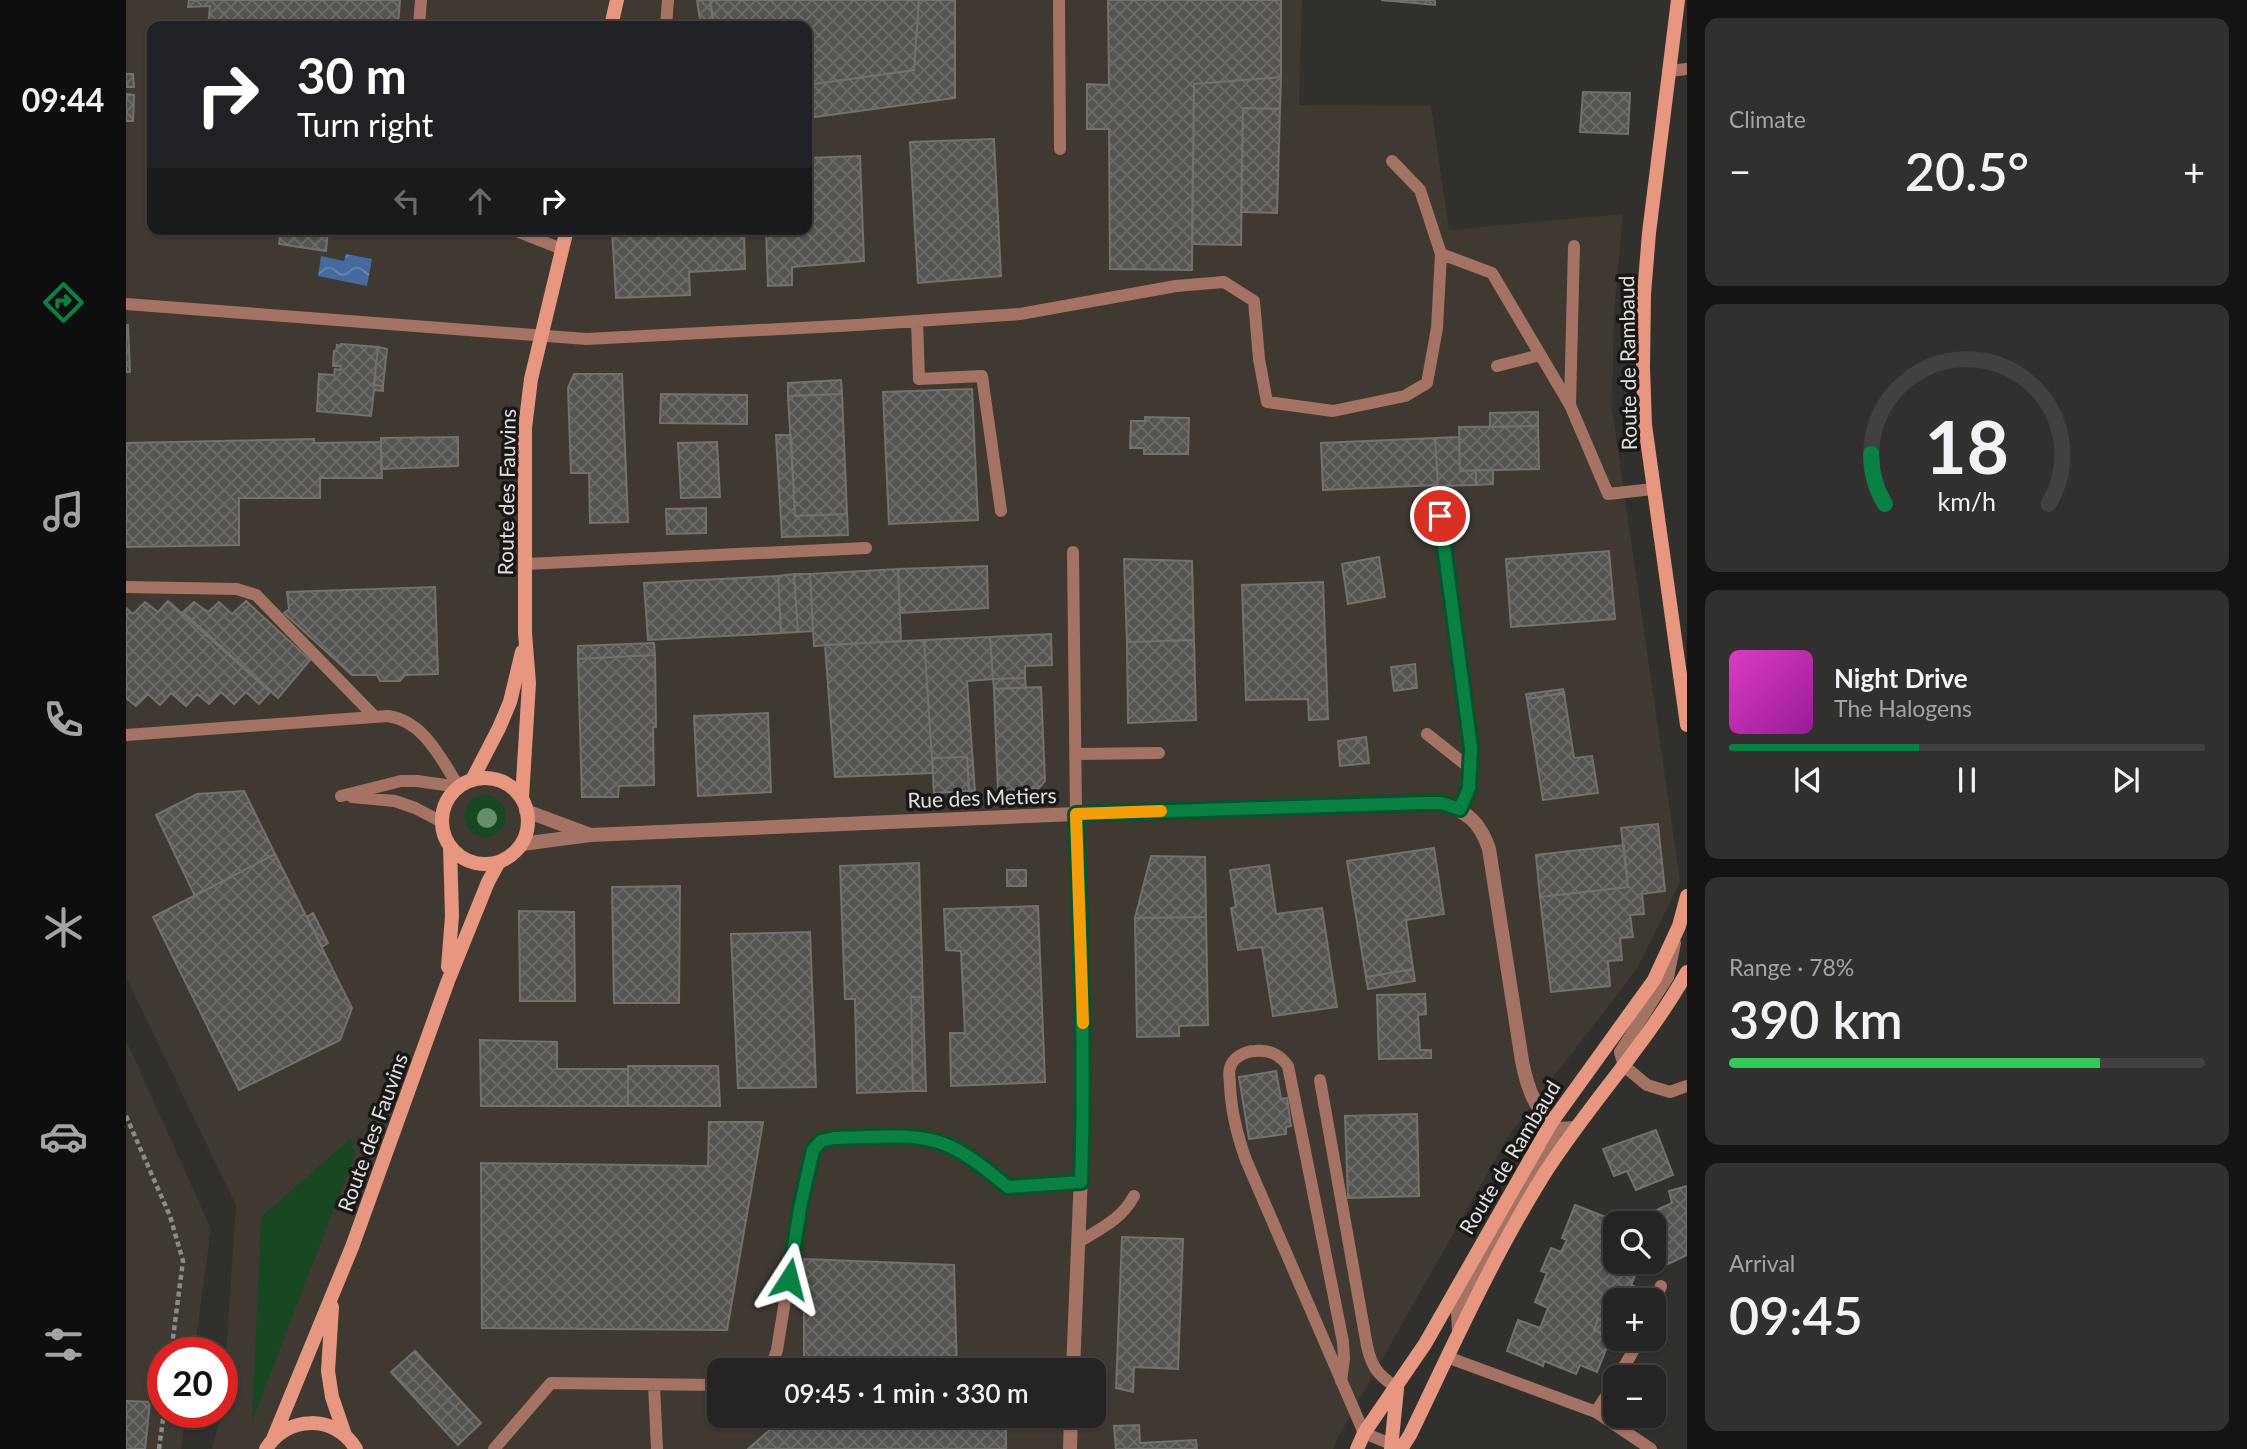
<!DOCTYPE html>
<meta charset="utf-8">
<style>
:root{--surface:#262422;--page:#32302f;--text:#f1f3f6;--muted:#a4a4a5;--line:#424140;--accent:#0b8043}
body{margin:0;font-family:Lato,sans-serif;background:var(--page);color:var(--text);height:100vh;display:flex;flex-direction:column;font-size:26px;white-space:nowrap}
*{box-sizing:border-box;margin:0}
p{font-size:23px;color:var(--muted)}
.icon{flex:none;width:38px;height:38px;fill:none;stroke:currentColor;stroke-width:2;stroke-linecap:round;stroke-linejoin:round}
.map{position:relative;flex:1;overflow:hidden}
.side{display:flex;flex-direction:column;gap:18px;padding:18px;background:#151413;width:560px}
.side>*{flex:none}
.hud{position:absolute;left:21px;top:21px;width:665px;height:214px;border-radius:14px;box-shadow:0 2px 5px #0004,0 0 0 2px var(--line);background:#202124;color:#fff;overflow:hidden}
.fabs{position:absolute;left:1477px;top:1211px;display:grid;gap:14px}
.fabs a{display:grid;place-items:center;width:63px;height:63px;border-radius:14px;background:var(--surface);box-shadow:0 2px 5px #0004,0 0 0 2px var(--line);font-size:35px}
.speed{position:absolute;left:21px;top:1337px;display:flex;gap:14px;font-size:35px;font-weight:700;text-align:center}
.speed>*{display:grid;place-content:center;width:91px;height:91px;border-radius:50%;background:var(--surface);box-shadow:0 2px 5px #0004,0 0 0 2px var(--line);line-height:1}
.speed .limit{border:10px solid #d22;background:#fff;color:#111}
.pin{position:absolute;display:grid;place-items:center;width:60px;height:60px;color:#fff;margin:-30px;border:4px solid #fff;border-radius:50%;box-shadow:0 2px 7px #0007}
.me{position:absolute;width:77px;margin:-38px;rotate:9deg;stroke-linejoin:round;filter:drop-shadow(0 0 5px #0008)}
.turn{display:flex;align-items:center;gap:24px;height:147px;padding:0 35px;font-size:32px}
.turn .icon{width:91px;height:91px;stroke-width:2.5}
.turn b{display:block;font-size:49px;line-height:60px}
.lanes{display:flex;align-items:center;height:66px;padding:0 35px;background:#0003;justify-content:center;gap:35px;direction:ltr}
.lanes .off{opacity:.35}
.big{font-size:52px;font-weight:600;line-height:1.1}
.side .tile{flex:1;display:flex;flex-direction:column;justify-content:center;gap:10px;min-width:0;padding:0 24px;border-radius:14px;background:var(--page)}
.side .dial{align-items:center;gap:0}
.dial svg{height:182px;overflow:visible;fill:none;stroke:var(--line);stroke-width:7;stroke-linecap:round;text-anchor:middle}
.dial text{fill:var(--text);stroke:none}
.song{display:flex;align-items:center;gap:21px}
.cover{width:84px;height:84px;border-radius:10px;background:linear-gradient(135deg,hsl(310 70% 55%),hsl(300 70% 35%))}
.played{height:7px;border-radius:4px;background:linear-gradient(90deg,var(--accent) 40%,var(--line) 40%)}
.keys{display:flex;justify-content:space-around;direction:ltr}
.heat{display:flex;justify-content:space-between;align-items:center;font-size:38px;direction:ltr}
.charge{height:10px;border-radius:5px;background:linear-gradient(90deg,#34c759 78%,var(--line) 0)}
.trip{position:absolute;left:581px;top:1358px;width:399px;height:70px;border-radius:14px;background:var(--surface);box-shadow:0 2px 5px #0004,0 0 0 2px var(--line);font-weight:600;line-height:70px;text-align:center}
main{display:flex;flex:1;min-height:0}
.tabs{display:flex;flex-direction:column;width:126px;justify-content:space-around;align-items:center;background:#0f0e0e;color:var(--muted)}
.tabs .icon{width:49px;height:49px}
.tabs .current{color:var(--accent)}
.tabs b{font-size:32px;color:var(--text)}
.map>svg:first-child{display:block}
.built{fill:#3f3931;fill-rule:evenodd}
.grass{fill:#174720}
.water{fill:url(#water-waves)}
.building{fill:url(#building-cross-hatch);stroke:#73716e;stroke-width:2}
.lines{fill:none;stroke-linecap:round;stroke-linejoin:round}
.path{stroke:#8d8b89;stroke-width:4.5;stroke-dasharray:5 3.5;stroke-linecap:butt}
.lane{stroke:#a57364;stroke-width:12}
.street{stroke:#a57364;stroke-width:14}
.secondary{stroke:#e7977f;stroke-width:14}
.tree{fill:#658f68}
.route-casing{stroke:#07532c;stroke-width:18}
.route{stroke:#0b8043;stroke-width:12}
.slow{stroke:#f59e0b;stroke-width:12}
.labels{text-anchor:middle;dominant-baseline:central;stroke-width:7;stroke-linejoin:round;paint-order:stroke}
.street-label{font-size:21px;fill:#e2e1df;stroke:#191817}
</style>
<main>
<nav class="tabs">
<b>09:44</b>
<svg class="icon current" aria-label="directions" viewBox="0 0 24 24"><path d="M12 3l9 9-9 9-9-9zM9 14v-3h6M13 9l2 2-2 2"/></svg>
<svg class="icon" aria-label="music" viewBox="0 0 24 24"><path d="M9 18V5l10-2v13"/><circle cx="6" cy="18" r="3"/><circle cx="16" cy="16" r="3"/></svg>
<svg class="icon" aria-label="phone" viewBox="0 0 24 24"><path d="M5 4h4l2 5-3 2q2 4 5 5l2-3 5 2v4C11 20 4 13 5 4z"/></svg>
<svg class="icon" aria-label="climate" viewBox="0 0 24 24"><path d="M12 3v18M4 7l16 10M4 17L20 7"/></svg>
<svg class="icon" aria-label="car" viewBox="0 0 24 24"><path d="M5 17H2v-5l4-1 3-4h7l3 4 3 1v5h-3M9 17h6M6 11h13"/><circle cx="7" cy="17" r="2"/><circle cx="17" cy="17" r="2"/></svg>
<svg class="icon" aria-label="filters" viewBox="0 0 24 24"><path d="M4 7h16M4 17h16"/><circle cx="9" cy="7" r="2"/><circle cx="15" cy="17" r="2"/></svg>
</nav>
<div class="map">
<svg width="1561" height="1449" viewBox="0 0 1561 1449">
<defs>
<pattern id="water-waves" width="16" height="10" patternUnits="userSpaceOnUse" patternTransform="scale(1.75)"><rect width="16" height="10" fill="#466a9d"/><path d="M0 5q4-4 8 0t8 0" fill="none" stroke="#6986af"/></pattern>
<pattern id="building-cross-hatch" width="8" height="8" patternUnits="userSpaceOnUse" patternTransform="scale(1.75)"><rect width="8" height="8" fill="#565451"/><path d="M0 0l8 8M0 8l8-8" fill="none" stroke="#6e6c6a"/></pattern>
</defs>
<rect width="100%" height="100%" fill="#32302d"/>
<path class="built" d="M 0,0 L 1176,0 L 1173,105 L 1305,106 L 1323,230 L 1497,214 L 1488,313 L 1486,408 L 1554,882 L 1510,970 L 1383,1135 L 1211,1439 L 1207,1449 L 86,1449 L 96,1412 L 110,1205 L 0,977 ZM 26,26 L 681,26 L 681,229 L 26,229 ZM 593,1370 L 968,1370 L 968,1416 L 593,1416 Z
M 0,1040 L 85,1229 L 68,1353 L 37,1353 L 37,1412 L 60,1412 L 55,1449 L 0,1449 Z"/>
<path class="grass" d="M338 816a21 21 0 1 1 42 0a21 21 0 1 1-42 0Z
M 225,1138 L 229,1154 L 126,1422 L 135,1217 Z"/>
<path class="water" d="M 220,254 L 246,259 L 241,286 L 192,276 L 195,256 L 218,261 Z"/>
<path class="building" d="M 63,0 L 274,0 L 272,26 L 82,26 L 84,6 L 62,7 Z
M 571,0 L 584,0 L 588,26 L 575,26 Z
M 584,0 L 793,0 L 788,70 L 681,85 L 681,26 L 588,26 Z
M 793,0 L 829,0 L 829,98 L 681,118 L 681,85 L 788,70 Z
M 982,0 L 1155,0 L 1155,77 L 1068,84 L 1066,270 L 984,269 L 983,129 L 961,129 L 961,84 L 983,85 Z
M 1255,0 L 1309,0 L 1309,5 Z
M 0,74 L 7,74 L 8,87 L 0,87 Z
M 1155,77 L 1154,109 L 1117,108 L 1115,245 L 1066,244 L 1068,84 Z
M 1457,92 L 1504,93 L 1502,134 L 1454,132 Z
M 0,94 L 8,95 L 7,121 L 0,121 Z
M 1117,108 L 1154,109 L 1151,213 L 1115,212 Z
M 868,139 L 875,276 L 792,283 L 784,142 Z
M 734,156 L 738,261 L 666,267 L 666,285 L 642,286 L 640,229 L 681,229 L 681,158 Z
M 155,229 L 202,229 L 200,251 L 153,244 Z
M 486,229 L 618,229 L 619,269 L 563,272 L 564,295 L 490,298 Z
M 0,325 L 2,325 L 4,372 L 0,372 Z
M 215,344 L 252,347 L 248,385 L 257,386 L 257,391 L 248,390 L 245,416 L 191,411 L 193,374 L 208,375 L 209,369 L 214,370 L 215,366 L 207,366 L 208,351 L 210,351 L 211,345 L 215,346 Z
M 252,347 L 261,349 L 257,386 L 248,385 Z
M 448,374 L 496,374 L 502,522 L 464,523 L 463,473 L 445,473 L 442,388 Z
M 715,380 L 716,394 L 662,396 L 662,383 Z
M 846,389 L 852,520 L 763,524 L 757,392 Z
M 535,394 L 621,395 L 621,424 L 534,423 Z
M 716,394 L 721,514 L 669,516 L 662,396 Z
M 1412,412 L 1412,426 L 1364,427 L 1364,413 Z
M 1019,417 L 1063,418 L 1062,454 L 1018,454 L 1018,448 L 1004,448 L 1005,421 L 1019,421 Z
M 1412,426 L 1413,469 L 1334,471 L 1333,427 Z
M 650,435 L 665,435 L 669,516 L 721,514 L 722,535 L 656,537 Z
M 332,437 L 332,466 L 255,469 L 255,438 Z
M 1333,437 L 1334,471 L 1350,470 L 1350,485 L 1312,486 L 1309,438 Z
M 1309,438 L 1312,485 L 1197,490 L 1195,443 Z
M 188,439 L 188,443 L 255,442 L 256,478 L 194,478 L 194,498 L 113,498 L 113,545 L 0,547 L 0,443 Z
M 591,442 L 594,497 L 555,498 L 552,443 Z
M 1350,470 L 1367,470 L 1367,484 L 1350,485 Z
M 580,508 L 580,533 L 541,534 L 540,509 Z
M 1483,551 L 1489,619 L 1385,627 L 1380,559 Z
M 1253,557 L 1259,597 L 1222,604 L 1216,564 Z
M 998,559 L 1066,561 L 1068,640 L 1001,642 Z
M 861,566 L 862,608 L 774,613 L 772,569 Z
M 772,569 L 775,641 L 688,646 L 684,574 Z
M 668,574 L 684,574 L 687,631 L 672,632 Z
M 668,574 L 672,632 L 655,633 L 652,576 Z
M 652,576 L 655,633 L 522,640 L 518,583 Z
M 1197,582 L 1202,719 L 1183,720 L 1182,699 L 1120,700 L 1116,585 Z
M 309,587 L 312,674 L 279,675 L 274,681 L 254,681 L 251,675 L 226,675 L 158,613 L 163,609 L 161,592 Z
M 42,601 L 144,692 L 133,704 L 120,692 L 108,704 L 95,692 L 83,704 L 71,694 L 60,706 L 45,693 L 34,705 L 22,694 L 10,706 L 0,698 L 0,608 L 7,614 L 19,602 L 32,612 Z
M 120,601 L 184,660 L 152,698 L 57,612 L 68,602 L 82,612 L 93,602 L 106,614 Z
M 925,634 L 926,665 L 899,666 L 899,678 L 867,679 L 864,637 Z
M 864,637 L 867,679 L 841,681 L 849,792 L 843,791 L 841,757 L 806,758 L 798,640 Z
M 798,640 L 807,773 L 709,777 L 699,645 Z
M 1068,640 L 1070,720 L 1002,723 L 1001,642 Z
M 528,643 L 529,655 L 452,659 L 452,646 Z
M 529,655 L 530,727 L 527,727 L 528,785 L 493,786 L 492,797 L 456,797 L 452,659 Z
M 1289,664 L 1291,688 L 1268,691 L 1265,667 Z
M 899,678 L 900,688 L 868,689 L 867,679 Z
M 915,687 L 919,781 L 913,788 L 872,791 L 868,689 Z
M 1437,689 L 1438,693 L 1401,699 L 1400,694 Z
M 1438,693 L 1448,758 L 1466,756 L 1472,793 L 1417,800 L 1401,699 Z
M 642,713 L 645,792 L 572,796 L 568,716 Z
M 1240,737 L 1243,763 L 1214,766 L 1212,741 Z
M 841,757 L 843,791 L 808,793 L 806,758 Z
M 118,791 L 149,854 L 69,896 L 30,815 L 71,794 Z
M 1532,824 L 1539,891 L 1516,894 L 1518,914 L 1504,915 L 1507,937 L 1494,938 L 1496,960 L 1482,961 L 1484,986 L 1425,992 L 1414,897 L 1502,887 L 1495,828 Z
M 1498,845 L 1502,887 L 1414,897 L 1410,855 Z
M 1308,848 L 1318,914 L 1280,920 L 1287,969 L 1240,977 L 1221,861 Z
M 149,854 L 226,1008 L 214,1040 L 113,1090 L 27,917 Z
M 1025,856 L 1079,857 L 1080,917 L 1009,918 Z
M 793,863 L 797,997 L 785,997 L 787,1091 L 731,1093 L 729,999 L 719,999 L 714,866 Z
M 1143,865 L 1150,914 L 1196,908 L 1211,1007 L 1147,1016 L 1136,947 L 1112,950 L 1105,908 L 1110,907 L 1104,870 Z
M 881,870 L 900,870 L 900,886 L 881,886 Z
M 554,886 L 553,1003 L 488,1003 L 486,887 Z
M 912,906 L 919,1082 L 825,1086 L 824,1033 L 839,1033 L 835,951 L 820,950 L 818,909 Z
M 393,911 L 448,912 L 449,1001 L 394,1001 Z
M 187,913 L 202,943 L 196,947 L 181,917 Z
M 1080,917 L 1082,1025 L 1053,1026 L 1053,1036 L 1011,1037 L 1009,918 Z
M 684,932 L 690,1087 L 612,1088 L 605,934 Z
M 1287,969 L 1289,981 L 1242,989 L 1240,977 Z
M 1299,994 L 1300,1014 L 1292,1015 L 1294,1050 L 1305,1050 L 1305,1058 L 1253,1059 L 1251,995 Z
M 785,997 L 797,997 L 800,1091 L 787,1091 Z
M 354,1040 L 431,1042 L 431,1069 L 502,1069 L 502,1106 L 355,1106 Z
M 502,1066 L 592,1066 L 594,1106 L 502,1106 Z
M 1150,1071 L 1155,1099 L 1161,1098 L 1165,1126 L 1160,1127 L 1160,1134 L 1123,1139 L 1113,1077 Z
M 1291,1114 L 1293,1196 L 1222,1198 L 1219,1116 Z
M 583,1122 L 637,1122 L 601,1330 L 356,1328 L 355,1163 L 582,1166 Z
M 1530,1130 L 1547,1175 L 1510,1190 L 1501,1171 L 1488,1176 L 1477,1149 Z
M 1561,1186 L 1561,1255 L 1532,1269 L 1528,1259 L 1528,1223 L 1513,1223 L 1511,1219 L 1546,1203 L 1543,1191 Z
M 1449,1205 L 1485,1219 L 1484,1222 L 1489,1224 L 1489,1262 L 1514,1263 L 1505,1285 L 1524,1293 L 1521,1300 L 1489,1300 L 1489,1312 L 1487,1312 L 1483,1322 L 1472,1319 L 1468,1330 L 1485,1337 L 1471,1372 L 1454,1365 L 1450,1374 L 1418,1361 L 1417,1366 L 1381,1351 L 1392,1320 L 1414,1328 L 1422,1308 L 1409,1302 L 1421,1273 L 1415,1271 L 1425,1248 L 1435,1252 L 1441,1240 L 1436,1238 Z
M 996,1237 L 1057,1239 L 1052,1369 L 1008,1367 L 1007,1392 L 990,1388 Z
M 678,1259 L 828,1265 L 831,1370 L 678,1370 Z
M 1487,1312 L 1489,1312 L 1489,1338 L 1468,1330 L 1472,1319 L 1483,1322 Z
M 289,1351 L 355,1423 L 332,1445 L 265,1372 Z
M 0,1401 L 24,1402 L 19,1449 L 0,1449 Z
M 651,1416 L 880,1416 L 880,1449 L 622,1449 L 646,1428 L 651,1429 Z
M 1013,1425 L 1014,1443 L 1070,1440 L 1071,1449 L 990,1449 L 988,1426 Z"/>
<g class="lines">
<path class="path" d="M 0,1116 L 44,1216 L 57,1261 L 45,1353
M 33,1449 L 38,1412"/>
<path class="lane" d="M 933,0 L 934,149
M 293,26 L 295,0
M 540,26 L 542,0
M 1543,71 L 1561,69
M 1266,161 L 1294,190 L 1315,254 L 1366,273 L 1444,405
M 385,229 L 436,249
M 1448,246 L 1444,405 L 1482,494 L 1527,489
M 0,304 L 460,339 L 731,325 L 894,314 L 1050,286 L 1098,282 L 1128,301 L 1133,359 L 1141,402 L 1207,411 L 1279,396 L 1301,383 L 1311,328 L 1315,254
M 791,321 L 793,379 L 856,376 L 875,511
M 1371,366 L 1414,355
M 947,552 L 950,814
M 400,564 L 740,548
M 0,587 L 111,589 L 130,595 L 249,717
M 1301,734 L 1345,769
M 0,735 L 262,716 C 298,721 315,759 333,787
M 949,754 L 1033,753
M 215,796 L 275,781 L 291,781 L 333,787
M 226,797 L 269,801 L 289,808 L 316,822
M 1549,943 L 1542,977 L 1494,1052 L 1498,1066 L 1521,1085 L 1544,1092 L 1561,1086
M 1194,1080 L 1241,1346 C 1246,1368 1252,1375 1271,1388
M 953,1242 C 975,1228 995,1220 1008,1196
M 1528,1304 L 1535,1286
M 1321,1357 L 1470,1412 L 1489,1382
M 644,1370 L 651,1350 L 674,1208 L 687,1150 L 695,1141 L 708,1138 C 743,1138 791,1131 823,1146 C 845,1156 863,1172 882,1187 L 955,1182
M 1492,1377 L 1514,1339
M 1215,1381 L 1218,1359 L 1217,1342 L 1162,1066 C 1153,1054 1144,1050 1129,1051 C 1119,1051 1106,1058 1104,1068 C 1102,1073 1104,1080 1104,1085 C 1105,1112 1111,1135 1120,1160 L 1238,1433 L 1265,1444
M 528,1385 L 531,1449
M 1470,1412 L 1525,1449
M 368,1449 L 425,1383 L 593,1385"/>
<path class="street" d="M 1314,516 L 1345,748 L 1343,787 L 1334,809
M 400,811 L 462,834
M 396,844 L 464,835 L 950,814 L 1315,803 C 1342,812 1354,822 1363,849 L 1396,1061 C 1402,1091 1409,1109 1432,1129 L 1449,1128
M 1333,1331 L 1332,1312 L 1365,1247 L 1432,1129
M 947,1370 L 958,1101 L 950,814
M 944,1449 L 945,1416"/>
<path class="secondary" d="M 1552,0 L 1523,233 L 1518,294 L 1517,368 L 1519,425 L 1561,725
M 485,26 L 491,0
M316 821a43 43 0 1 1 86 0a43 43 0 1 1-86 0Z
M 346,780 L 373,728 L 384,702 L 396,652
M 396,798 L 403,683 L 399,633 L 399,428 L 405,379 L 441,229
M 322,967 L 326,916 L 324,846
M 206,1307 L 202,1371 L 206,1397 L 219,1435
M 147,1439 L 226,1247 L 322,981 L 362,882 L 373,862
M 140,1449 C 161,1415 209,1414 230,1449
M 1231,1449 L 1238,1433 L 1299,1344 L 1425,1123 L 1528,980 L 1553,926 L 1561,896
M 1265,1449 L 1271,1389
M 1275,1449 L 1284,1435 C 1326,1348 1366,1258 1417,1176 C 1462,1105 1520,1045 1561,972"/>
</g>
<circle class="tree" cx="361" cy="818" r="10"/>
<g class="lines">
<g class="route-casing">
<path id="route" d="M 663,1279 L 674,1208 L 687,1150 L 695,1141 L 708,1138 C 743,1138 791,1131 823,1146 C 845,1156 863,1172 882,1187 L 955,1182 C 959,1059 955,937 950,814 L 1296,803 L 1315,803 L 1334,809 L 1343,788 L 1345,748 L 1314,516"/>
</g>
<use href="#route" class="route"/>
<path class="slow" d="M 957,1023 L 950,814 L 1035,811"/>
</g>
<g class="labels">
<g class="street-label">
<text transform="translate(1501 363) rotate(-91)">Route de Rambaud</text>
<text transform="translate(380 492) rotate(-89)">Route des Fauvins</text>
<text transform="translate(856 797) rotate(-2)">Rue des Metiers</text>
<text transform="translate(246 1132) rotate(-70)">Route des Fauvins</text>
<text transform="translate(1383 1157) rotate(-59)">Route de Rambaud</text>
</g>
</g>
</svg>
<div class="fabs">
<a><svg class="icon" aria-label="search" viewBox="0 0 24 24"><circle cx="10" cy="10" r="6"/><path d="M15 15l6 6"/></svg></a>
<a>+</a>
<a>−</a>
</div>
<div class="speed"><div class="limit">20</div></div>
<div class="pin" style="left:1314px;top:516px;background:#d93025"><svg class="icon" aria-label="arrive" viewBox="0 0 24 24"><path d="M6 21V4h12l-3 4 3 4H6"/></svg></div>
<svg class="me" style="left:663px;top:1279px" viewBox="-20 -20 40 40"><path d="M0-17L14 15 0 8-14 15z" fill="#0b8043" stroke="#fff" stroke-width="4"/></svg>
<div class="trip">09:45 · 1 min · 330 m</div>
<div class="hud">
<div class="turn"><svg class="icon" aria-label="right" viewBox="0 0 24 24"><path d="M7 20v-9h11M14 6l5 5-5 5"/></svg><div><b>30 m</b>Turn right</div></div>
<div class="lanes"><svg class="icon off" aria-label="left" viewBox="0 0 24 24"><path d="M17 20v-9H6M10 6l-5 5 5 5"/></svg><svg class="icon off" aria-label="ahead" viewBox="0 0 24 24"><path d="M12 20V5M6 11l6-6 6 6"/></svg><svg class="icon" aria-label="right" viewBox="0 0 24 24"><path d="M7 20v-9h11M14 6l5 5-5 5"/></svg></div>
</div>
</div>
<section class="side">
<div class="tile"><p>Climate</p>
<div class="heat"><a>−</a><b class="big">20.5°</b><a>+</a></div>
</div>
<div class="tile dial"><svg viewBox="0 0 100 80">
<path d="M14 69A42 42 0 1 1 86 69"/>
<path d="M14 69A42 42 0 0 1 8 47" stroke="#0b8043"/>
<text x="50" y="56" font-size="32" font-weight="700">18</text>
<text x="50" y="72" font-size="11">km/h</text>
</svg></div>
<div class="tile">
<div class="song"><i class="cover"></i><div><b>Night Drive</b><p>The Halogens</p></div></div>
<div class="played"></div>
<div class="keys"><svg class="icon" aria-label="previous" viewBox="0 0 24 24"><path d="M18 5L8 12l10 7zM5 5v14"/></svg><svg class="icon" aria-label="pause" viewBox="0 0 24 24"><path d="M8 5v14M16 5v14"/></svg><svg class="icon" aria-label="next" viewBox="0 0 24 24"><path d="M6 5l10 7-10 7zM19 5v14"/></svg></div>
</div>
<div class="tile"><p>Range · 78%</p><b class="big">390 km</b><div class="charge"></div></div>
<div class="tile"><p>Arrival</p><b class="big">09:45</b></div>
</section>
</main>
